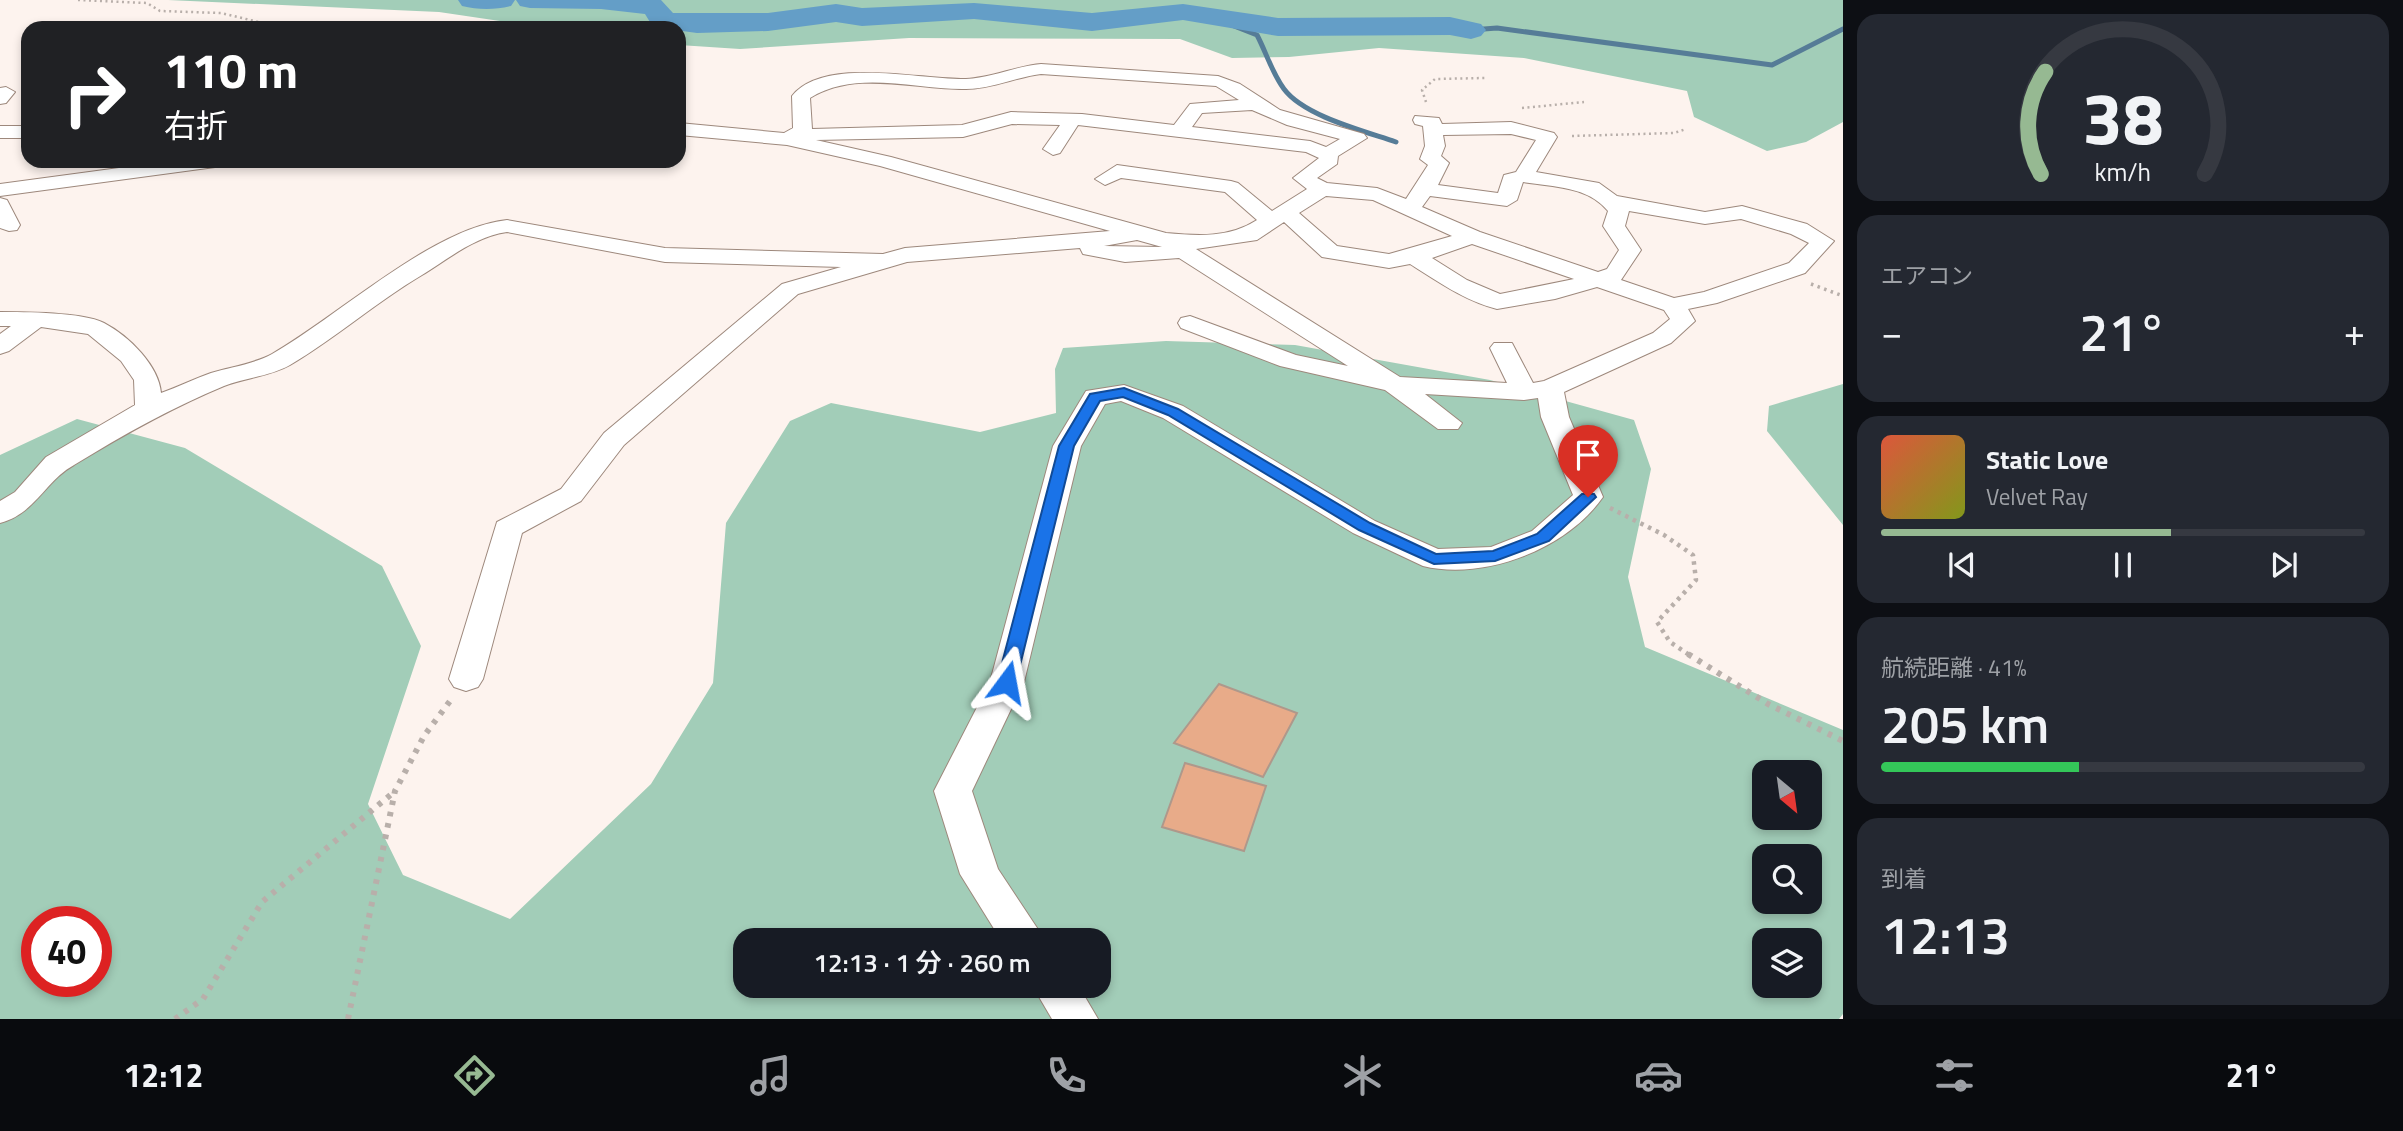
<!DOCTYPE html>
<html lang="ja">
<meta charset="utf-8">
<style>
:root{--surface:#171b24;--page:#242831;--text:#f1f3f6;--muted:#9ea1a6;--line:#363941;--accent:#96b992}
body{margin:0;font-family:"Titillium Web","Noto Sans JP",sans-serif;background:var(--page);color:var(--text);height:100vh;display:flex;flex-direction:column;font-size:26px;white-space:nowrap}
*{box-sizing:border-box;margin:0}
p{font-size:23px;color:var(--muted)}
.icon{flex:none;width:38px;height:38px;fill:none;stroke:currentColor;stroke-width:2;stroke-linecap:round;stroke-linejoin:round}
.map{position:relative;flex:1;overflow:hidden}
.panel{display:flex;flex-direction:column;gap:14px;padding:14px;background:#0d0f14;width:560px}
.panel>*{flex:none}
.banner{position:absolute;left:21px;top:21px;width:665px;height:147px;border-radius:21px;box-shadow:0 4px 10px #0003;background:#202124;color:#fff;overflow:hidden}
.needle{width:46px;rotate:151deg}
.buttons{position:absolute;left:1752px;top:760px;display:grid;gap:14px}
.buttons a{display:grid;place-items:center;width:70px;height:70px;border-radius:14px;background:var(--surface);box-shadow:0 4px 10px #0003;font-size:35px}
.speed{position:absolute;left:21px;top:906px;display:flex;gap:14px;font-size:35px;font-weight:700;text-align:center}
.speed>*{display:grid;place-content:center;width:91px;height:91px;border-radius:50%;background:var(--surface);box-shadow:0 4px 10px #0003;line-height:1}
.speed .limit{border:10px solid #d22;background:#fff;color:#111}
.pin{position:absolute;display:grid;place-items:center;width:60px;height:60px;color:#fff;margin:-72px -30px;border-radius:50% 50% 50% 0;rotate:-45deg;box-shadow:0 0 7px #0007}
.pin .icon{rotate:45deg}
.me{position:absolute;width:77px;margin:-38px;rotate:13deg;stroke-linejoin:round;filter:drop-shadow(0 0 5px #0008)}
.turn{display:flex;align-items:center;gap:24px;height:147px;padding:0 28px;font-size:32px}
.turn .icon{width:91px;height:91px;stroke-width:2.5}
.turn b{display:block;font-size:49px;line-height:60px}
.big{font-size:52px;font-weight:600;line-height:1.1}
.panel .card{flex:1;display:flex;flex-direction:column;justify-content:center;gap:10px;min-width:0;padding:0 24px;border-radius:21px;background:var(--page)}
.panel .dial{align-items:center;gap:0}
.dial svg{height:182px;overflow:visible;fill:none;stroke:var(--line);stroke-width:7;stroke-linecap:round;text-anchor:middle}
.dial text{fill:var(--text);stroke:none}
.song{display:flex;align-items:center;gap:21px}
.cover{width:84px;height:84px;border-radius:10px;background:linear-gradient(135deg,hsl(10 70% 55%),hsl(70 70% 35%))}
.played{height:7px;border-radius:4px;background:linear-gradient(90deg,var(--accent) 60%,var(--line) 60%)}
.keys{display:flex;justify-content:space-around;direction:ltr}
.heat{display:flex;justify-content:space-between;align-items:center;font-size:38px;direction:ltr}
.charge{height:10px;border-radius:5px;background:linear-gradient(90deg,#34c759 41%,var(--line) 0)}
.trip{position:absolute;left:733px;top:928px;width:378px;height:70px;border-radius:21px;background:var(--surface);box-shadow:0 4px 10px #0003;font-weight:600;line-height:70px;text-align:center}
.dock{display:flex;height:112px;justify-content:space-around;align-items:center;background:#090b0e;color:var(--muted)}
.dock .icon{width:49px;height:49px}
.dock .active{color:var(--accent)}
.dock b{font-size:32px;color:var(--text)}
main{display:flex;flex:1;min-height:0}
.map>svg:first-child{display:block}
.green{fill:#a2cdb8;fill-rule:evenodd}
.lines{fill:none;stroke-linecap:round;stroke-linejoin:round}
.stream{stroke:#567c97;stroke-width:5}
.river{fill:#649ec7;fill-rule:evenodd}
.building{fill:#e8ab89;stroke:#ae988b;stroke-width:2}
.minor-casing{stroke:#9d887c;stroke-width:2}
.path-far3{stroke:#b8afaa;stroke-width:2.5;stroke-dasharray:2 3.5;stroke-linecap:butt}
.path-far2{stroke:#b8afaa;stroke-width:3.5;stroke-dasharray:2.5 4.5;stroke-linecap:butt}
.path-far1{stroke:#b8afaa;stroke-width:4.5;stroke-dasharray:3.5 5;stroke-linecap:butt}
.path{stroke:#b8afaa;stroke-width:6;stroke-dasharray:4.5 7;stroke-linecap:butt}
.minor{fill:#fff;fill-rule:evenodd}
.route{fill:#1a73e8;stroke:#114b97;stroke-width:2}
</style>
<main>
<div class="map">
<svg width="1843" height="1019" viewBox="0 0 1843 1019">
<rect width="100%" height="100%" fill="#fdf3ee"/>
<path class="green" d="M 168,0 L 1843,0 L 1843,122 L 1806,142 L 1767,151 L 1694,117 L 1687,91 L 1524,58 L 1379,48 L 1289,57 L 1232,58 L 1180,39 L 909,38 L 740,49 L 679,45 L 679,28 L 548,28 L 439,12 Z
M 1166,341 L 1295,345 L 1490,380 L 1634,420 L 1651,469 L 1628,577 L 1645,647 L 1843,730 L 1843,1014 L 1839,1019 L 0,1019 L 0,455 L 77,419 L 185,448 L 382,566 L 421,646 L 368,804 L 403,875 L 510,919 L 651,784 L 713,683 L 726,523 L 790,421 L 831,403 L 980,432 L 1056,413 L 1055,369 L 1063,348 ZM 1764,772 L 1810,772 L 1810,817 L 1764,817 ZM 1764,856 L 1810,856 L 1810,901 L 1764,901 ZM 37,922 L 96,922 L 96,982 L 37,982 ZM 746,940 L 1099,940 L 1099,985 L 746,985 ZM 1764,940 L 1810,940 L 1810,985 L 1764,985 Z
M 1843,384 L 1843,525 L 1767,431 L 1769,406 Z"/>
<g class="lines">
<path class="stream" d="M 1206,15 L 1257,35 C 1266,52 1272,73 1284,89 C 1304,116 1364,131 1396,142
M 1471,30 L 1497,28 L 1772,65 L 1843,29"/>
<path class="river" d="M 458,0 L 515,0 L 511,6 C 495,10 478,10 462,6 Z
M 516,0 L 661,0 L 673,13 L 768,13 L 836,4 L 862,8 L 974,3 L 1092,13 L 1183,4 L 1278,18 L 1450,17 L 1481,24 L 1486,30 L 1481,36 L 1471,39 L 1450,35 L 1278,36 L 1183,20 L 1092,31 L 974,19 L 862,26 L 836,22 L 768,31 L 697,33 L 653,27 L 645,14 L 601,9 L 530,8 L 520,6 Z"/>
</g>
<path class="building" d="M 1219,684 L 1297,713 L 1263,777 L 1174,743 Z
M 1185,763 L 1266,786 L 1244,851 L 1162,827 Z"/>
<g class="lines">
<g class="minor-casing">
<path id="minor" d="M 1041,64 L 1218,76 L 1240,84 L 1280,110 L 1364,134 L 1367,138 L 1338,156 L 1337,164 L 1317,178 L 1327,183 L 1377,188 L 1406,199 L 1428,165 L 1420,159 L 1425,146 L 1423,126 L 1415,124 L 1413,120 L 1415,116 L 1439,118 L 1442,124 L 1511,122 L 1554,133 L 1557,137 L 1536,172 L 1599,183 L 1617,196 L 1705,212 L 1742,206 L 1807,224 L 1834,241 L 1805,273 L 1717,303 L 1688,309 L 1695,321 L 1671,343 L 1564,392 L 1569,417 L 1603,497 C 1567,549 1484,581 1423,566 L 1353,533 L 1163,418 L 1121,401 L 1105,404 L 1081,446 L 1024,682 L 972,791 L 998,869 L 1045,940 L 1001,940 L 960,874 L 934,791 L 990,682 L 1053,446 L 1086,391 L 1124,385 L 1183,406 L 1375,521 L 1438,549 L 1491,547 L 1532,531 L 1573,495 L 1541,417 L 1538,398 L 1524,400 L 1425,394 L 1462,423 L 1458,429 L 1438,429 L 1385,390 L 1280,366 L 1181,328 L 1178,323 L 1181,318 L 1190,316 L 1296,355 L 1348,366 L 1179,258 L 1125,262 L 1083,254 L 1080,248 L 907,262 L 798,294 L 624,445 L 581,501 L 522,533 L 483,679 L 478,687 L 466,691 L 454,687 L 449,679 L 497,522 L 561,489 L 604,433 L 782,284 L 841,267 L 665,262 L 507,232 C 476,236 448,259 422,275 C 376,302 336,338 290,365 C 271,376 245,378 224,386 C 171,408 123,435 74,465 C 45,481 35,514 0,523 L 0,501 L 15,492 L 46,457 L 135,405 L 134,380 L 121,361 L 88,334 L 41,327 L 9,351 L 0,354 L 0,334 L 11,326 L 0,326 L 0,312 C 25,312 83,312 104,323 C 129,336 159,366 161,393 C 178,387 194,379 211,373 C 230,367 254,364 272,354 C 339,316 432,228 507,220 L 665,248 L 883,254 L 905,248 L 1110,231 L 880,166 L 787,145 L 679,135 L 679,123 L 784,133 L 793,128 L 792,96 C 824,56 921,80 966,79 C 992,78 1016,66 1041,64 ZM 1041,74 L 1216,86 L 1239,100 L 1190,104 L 1174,125 L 1082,114 L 1011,112 L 962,125 L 812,129 L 810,98 C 857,69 915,90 966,89 C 992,89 1016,77 1041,74 ZM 1252,110 L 1287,125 L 1340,139 L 1326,147 L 1310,141 L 1192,127 L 1202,113 ZM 1012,124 L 1060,125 L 1043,149 L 1053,155 L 1060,153 L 1078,125 L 1306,152 L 1319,158 L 1293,178 L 1307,189 L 1272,211 L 1238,183 L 1231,181 L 1117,165 L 1095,179 L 1105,185 L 1121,178 L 1225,192 L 1257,220 C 1229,238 1198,236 1166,233 L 891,157 L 816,140 L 963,137 ZM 1511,134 L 1536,140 L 1516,172 L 1504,175 L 1498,193 L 1438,185 L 1449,163 L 1441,156 L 1445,146 L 1443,135 ZM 1523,182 C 1553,187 1588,186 1608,211 L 1603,226 L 1619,250 L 1607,269 L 1598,272 L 1480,232 L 1422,207 L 1430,196 L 1507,206 L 1517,200 ZM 1326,196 L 1373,200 L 1452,236 L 1389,254 L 1337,246 L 1299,213 ZM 1629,211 L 1705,224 L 1741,219 L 1791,234 L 1809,243 L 1789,263 L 1704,292 L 1674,298 L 1621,280 L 1641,250 L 1625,226 ZM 1284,222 L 1322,257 L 1389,268 L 1410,264 C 1437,281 1465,301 1497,309 L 1555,299 L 1597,287 L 1664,310 L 1670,319 L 1653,333 L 1544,381 L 1533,383 L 1512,343 L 1494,343 L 1490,348 L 1507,383 L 1400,377 L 1196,249 L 1257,240 ZM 1137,240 L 1162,247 L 1104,246 ZM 1472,244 L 1574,279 L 1500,294 L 1467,280 L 1432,258 Z
M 6,87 L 15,92 L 6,103 L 0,104 L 0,88 Z
M 0,126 L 28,126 L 28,138 L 0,138 Z
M 171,161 L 225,161 L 215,167 L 0,196 L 0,184 Z
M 0,198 L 7,200 L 20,225 L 17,230 L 9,231 L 0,228 Z
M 1032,985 L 1078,985 L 1098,1019 L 1052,1019 Z"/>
</g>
<path class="path-far3" d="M 78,0 L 147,3 L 160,11 L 221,13 L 267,24 L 324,28
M 1426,102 L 1422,90 L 1435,79 L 1485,78
M 1522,108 L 1584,102
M 1572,136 L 1674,133 L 1686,129"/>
<path class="path-far2" d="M 1811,284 L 1843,296"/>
<path class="path-far1" d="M 1610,508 L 1664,535 L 1693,555 L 1696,580 L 1657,622 L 1670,642 L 1691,656"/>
<path class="path" d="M 1688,654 L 1768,704 L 1843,741
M 175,1019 L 203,999 L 262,902 L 394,792
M 348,1019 L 395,791 L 424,736 L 450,701"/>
<use href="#minor" class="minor"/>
</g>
<path class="route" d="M 1124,388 L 1178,409 L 1370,523 L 1436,554 L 1493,551 L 1537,534 L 1582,494 L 1594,494 L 1596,497 L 1549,541 L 1495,561 L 1434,564 L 1359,530 L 1168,415 L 1123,397 L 1100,401 L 1074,446 L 1016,682 L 1007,689 L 1000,687 L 997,682 L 1059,446 L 1090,394 Z"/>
</svg>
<div class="buttons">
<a><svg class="needle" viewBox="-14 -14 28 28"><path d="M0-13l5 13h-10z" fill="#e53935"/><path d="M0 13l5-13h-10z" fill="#9ea1a6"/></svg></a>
<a><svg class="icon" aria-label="search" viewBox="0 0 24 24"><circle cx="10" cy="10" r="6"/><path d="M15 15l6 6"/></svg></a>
<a><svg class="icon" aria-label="layers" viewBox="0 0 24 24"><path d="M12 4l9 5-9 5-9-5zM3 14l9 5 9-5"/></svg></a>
</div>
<div class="speed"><div class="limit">40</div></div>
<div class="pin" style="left:1588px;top:497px;background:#d93025"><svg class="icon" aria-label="arrive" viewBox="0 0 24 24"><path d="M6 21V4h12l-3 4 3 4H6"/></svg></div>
<svg class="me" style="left:1007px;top:682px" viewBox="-20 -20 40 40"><path d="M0-17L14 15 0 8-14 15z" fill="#1a73e8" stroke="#fff" stroke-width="4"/></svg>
<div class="trip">12:13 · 1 分 · 260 m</div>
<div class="banner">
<div class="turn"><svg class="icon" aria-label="right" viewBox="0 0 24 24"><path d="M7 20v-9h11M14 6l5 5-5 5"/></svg><div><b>110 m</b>右折</div></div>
</div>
</div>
<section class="panel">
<div class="card dial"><svg viewBox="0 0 100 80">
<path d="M14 69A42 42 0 1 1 86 69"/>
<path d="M14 69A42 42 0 0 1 16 24" stroke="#96b992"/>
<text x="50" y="56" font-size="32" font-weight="700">38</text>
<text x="50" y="72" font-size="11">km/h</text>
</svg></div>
<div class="card"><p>エアコン</p>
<div class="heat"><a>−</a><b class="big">21°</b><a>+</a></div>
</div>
<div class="card">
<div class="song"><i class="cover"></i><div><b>Static Love</b><p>Velvet Ray</p></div></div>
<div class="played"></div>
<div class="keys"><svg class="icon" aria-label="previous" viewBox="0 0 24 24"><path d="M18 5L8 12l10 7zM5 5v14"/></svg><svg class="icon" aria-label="pause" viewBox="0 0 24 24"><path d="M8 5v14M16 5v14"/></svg><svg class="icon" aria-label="next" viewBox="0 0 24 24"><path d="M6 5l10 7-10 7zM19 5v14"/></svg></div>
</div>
<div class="card"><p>航続距離 · 41%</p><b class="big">205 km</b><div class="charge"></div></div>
<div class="card"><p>到着</p><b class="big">12:13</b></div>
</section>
</main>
<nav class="dock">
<b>12:12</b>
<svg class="icon active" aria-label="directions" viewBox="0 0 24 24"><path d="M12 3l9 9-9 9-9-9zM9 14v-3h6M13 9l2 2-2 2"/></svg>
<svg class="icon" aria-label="music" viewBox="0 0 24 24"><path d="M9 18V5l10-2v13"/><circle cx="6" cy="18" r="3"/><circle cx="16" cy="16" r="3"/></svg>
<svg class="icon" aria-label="phone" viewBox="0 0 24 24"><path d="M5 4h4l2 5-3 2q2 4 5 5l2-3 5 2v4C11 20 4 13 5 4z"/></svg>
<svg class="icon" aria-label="climate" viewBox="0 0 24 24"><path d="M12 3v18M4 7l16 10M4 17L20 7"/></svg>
<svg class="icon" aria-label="car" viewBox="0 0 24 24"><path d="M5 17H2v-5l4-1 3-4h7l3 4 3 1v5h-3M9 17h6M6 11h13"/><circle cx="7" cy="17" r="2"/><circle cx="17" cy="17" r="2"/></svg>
<svg class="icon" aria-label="filters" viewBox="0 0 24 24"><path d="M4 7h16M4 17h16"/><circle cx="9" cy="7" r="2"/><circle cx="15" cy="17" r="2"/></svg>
<b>21°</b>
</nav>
